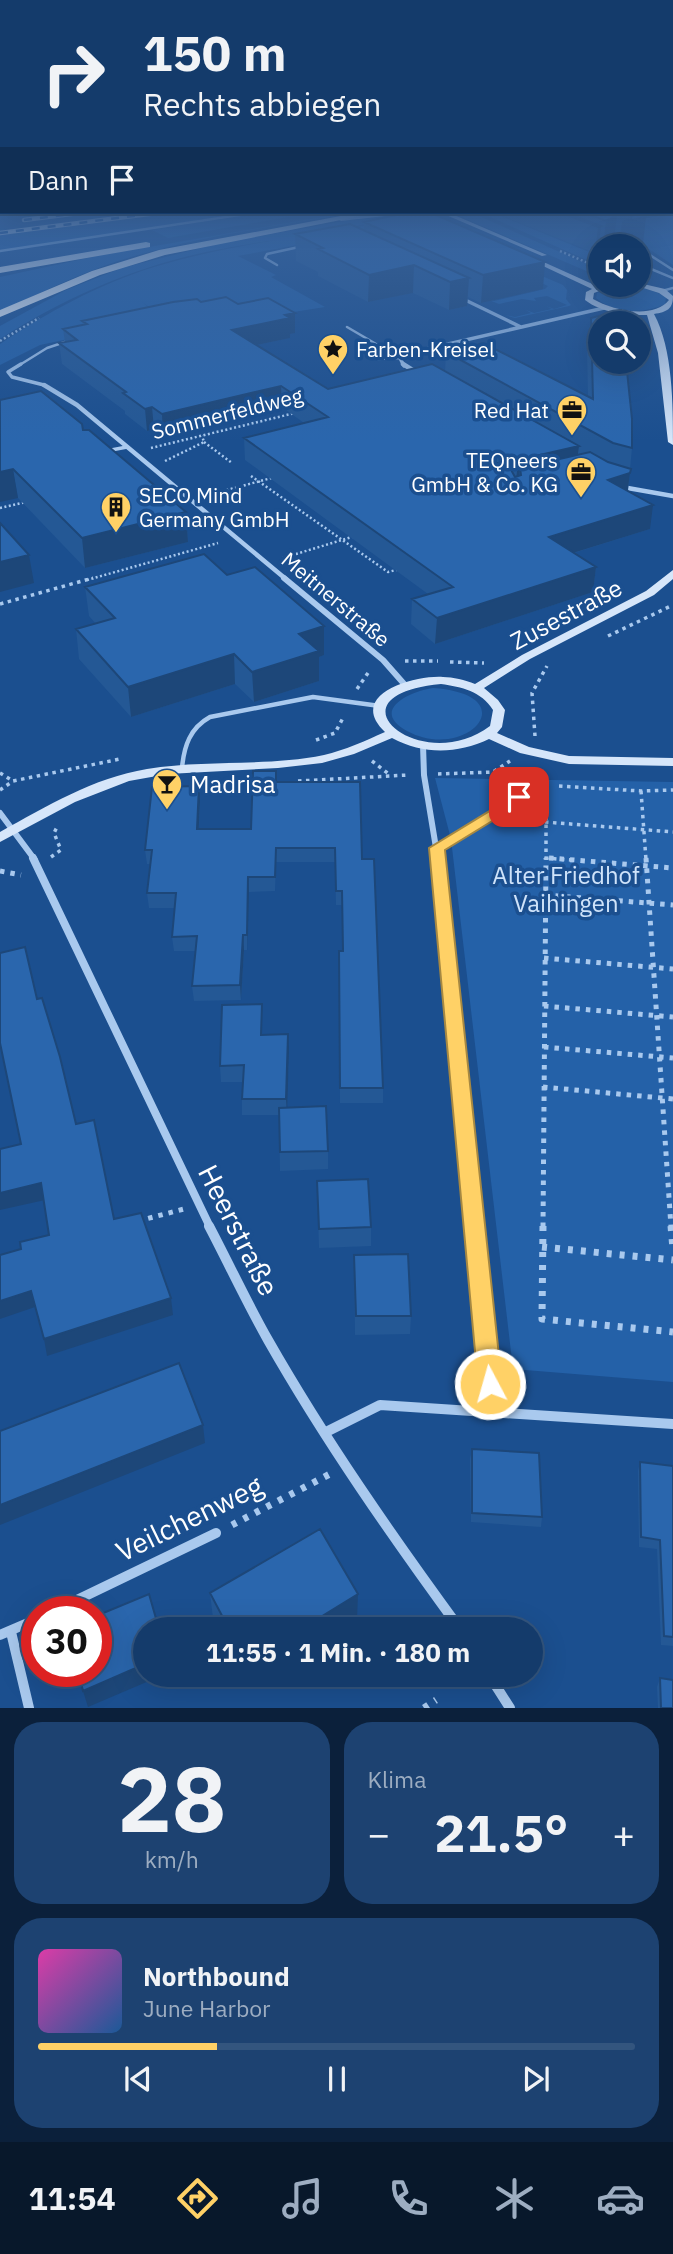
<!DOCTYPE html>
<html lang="de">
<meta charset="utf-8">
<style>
:root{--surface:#143b6b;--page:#1d4271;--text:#f1f3f6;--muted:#9dadc1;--line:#33557e;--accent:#ffd166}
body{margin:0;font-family:"IBM Plex Sans",sans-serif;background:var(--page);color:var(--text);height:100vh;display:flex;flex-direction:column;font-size:26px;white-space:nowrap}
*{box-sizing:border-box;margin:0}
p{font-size:23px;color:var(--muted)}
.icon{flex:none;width:38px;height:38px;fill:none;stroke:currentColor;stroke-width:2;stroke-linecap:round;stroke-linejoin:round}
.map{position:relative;height:1708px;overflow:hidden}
.details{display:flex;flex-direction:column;gap:14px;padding:14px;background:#0b203b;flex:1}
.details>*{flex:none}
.hud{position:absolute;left:0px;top:0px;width:674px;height:214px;box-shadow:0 7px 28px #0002,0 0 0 2px var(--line);background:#143b6b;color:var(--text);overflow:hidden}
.buttons{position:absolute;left:588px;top:234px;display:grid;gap:14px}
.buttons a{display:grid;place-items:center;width:63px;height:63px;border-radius:50%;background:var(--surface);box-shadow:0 7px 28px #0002,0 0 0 2px var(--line);font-size:35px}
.speed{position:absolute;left:21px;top:1596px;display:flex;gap:14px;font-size:35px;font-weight:700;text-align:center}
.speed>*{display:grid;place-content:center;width:91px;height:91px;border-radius:50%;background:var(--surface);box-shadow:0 7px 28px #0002,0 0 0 2px var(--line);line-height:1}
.speed .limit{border:10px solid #d22;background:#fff;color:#111}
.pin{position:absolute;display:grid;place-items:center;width:60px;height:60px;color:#fff;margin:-30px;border-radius:14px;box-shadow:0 4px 10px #0006}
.me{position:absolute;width:77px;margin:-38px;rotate:354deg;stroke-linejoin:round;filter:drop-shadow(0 0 5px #0008)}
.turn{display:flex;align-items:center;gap:24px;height:147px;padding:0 28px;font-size:32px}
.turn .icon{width:91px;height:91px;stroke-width:2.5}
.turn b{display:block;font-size:49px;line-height:60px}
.then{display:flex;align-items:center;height:66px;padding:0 28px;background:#0003;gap:14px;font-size:26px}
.big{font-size:52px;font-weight:700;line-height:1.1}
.details .tile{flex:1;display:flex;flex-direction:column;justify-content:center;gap:10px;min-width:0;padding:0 24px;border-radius:28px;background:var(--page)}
.details .dial{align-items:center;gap:0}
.dial b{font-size:91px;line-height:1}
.song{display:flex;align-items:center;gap:21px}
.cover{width:84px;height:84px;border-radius:10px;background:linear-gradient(135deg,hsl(320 70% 55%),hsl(210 70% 35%))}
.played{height:7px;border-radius:4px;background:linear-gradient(90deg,var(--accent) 30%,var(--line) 30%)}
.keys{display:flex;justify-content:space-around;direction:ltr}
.heat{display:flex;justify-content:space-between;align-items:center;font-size:38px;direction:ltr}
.details .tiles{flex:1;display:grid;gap:14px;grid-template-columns:1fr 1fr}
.tile:last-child{grid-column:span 2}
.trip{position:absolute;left:133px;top:1617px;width:410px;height:70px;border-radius:35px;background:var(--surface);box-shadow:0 7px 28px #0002,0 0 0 2px var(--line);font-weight:700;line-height:70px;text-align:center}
.menu{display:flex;height:112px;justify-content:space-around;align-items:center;background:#08182b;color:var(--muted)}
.menu .icon{width:49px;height:49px}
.menu .current{color:var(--accent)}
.menu b{font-size:32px;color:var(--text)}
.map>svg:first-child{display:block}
.green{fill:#2461a8}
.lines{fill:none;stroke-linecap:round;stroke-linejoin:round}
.path-far3{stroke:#a9c9ee;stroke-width:2.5;stroke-dasharray:2 2.5;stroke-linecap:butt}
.path-far2{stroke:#a9c9ee;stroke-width:3.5;stroke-dasharray:3.5 4.5;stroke-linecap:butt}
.path-far1{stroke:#a9c9ee;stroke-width:5;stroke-dasharray:4.5 6;stroke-linecap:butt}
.path{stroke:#a9c9ee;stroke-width:7;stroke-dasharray:5 8;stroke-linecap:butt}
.lane-far2{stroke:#a9c9ee;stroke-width:2.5}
.lane-far1{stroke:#a9c9ee;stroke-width:3.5}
.lane{stroke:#a9c9ee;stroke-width:4.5}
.street-far4{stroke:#a9c9ee;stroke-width:3.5}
.street-far3{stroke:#a9c9ee;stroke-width:4.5}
.street-far2{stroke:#a9c9ee;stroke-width:6}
.street-far1{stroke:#a9c9ee;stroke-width:8}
.street{stroke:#a9c9ee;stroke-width:10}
.secondary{fill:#d6e6fa;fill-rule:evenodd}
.highway{fill:#fff;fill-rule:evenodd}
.rail-casing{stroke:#fff;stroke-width:4.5}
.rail{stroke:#1b4f8f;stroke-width:2.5;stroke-dasharray:8;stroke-linecap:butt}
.wall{fill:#245895}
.shaded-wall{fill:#1d4779}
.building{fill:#2a66ad;stroke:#1d4779;stroke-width:2}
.route{fill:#ffd166;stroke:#a68842;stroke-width:2}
.labels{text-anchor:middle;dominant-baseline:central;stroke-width:7;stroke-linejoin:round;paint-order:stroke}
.far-poi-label{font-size:21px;fill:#fff;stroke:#1b4f8f;text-anchor:start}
.far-street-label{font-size:21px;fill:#fff;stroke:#1b4f8f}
.street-label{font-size:24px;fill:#fff;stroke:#1b4f8f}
.poi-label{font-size:24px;fill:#fff;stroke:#1b4f8f;text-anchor:start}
.park-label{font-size:24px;fill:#cfe3fa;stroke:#1b4f8f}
.near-street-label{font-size:28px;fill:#fff;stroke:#1b4f8f}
</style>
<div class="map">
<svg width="673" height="1708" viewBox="0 0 673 1708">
<rect width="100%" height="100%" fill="#1b4f8f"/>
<path class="green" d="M 673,202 L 673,265 L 643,245 L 644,243 L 576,214 L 672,212 Z
M 185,212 L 245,212 L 82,240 L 0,250 L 0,235 Z
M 265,212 L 316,212 L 168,238 L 152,230 Z
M 351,212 L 359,212 C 279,226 196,236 118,261 C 78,274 39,294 0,311 L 0,277 L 97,256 Z
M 450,212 L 470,212 L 600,270 L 600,277 Z
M 479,212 L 491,212 L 594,254 L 600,253 L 600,266 Z
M 396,216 C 335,234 269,239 206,252 C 132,268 64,298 0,339 L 0,326 L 66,290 L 122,268 L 217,244 L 361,218 Z
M 381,223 L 415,223 L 238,256 L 276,275 L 271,277 L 325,307 L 262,317 L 164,318 L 142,302 L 163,319 L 40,345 L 0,365 L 0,344 C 48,312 99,284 154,267 C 227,245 305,236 381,223 Z
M 479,249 L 563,285 L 567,290 L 566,299 L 571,305 L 569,306 L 515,318 L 505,315 L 515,317 L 531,313 L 526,310 L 534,313 L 552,309 L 546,306 L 554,309 L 567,305 L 547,296 L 534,298 L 536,301 L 522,299 L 499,304 L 473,294 L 494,301 L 545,289 L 548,286 L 469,250 Z
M 618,287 C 635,287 652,287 666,298 L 665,304 C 645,314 613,314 596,298 L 597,293 Z
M 433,688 C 528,695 466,763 407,731 C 369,710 411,691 433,688 Z
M 435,778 L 673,782 L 673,1382 L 513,1369 L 451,839 Z"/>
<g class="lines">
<path class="path-far3" d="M 628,213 L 673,213
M 560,251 L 600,268
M 0,341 L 39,318
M 204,442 L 232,463
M 151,448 L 295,413
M 165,461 L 204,442 L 202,436
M 251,476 L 388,572 L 400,569
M 209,495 L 275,477
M 0,508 L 26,502
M 283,558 L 355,536
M 87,580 L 218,543"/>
<path class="path-far2" d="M 0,604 L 93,578
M 608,636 L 673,605
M 405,661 L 438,661
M 450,662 L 484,663
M 357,689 L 370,670
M 535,736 L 532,693 L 547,666
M 316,740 L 335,733 L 344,716
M 372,761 L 390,775
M 494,772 L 534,773
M 0,773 L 13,781
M 438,774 L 493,772 L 510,761
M 298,781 L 408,775
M 559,786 L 641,791 L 673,790
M 0,790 L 13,781 L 120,759
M 641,791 L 646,860
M 545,822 L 673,832
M 51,857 L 61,850 L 54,833 L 57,827
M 545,858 L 571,860
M 546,860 L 546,801"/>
<path class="path-far1" d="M 549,858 L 673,868
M 646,858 L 671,1227
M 0,871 L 21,875
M 545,895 L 673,905
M 544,958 L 673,969
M 544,1006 L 673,1017
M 544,1047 L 673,1058
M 543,1087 L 673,1099
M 138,1221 L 184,1209
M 543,1227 L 546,858"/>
<path class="path" d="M 543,1226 L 542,1319 L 673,1332
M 671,1226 L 673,1249
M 542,1247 L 673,1260
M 232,1525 L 330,1474
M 424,1708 L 436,1700"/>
<path class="lane-far2" d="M 607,247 L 626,242 L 609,235
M 639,248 L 673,270
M 0,251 L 260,212
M 639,264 L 673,278
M 277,265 L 265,258 L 267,254 L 299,247
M 662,291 L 673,288
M 347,327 L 400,358
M 378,359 L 400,358
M 18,366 L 47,348 L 71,340"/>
<path class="lane-far1" d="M 21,364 L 8,372 L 12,377 L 44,385
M 106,451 L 127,447"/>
<path class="lane" d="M 182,768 C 184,746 190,728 210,717 L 313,697 L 380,706
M 437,848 L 519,797 L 546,785"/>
<path class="street-far4" d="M 459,297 L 521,327
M 404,366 L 400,358 L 422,350 L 604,308"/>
<path class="street-far3" d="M 403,364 L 419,374
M 44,385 L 77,405 L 287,580
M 622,487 L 673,496"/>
<path class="street-far2" d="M 284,578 L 383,660 L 405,685
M 423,745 L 424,775 L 438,860
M 0,813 L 35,860"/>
<path class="street-far1" d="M 33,858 L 210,1227
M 438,858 L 475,1227"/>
<path class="street" d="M 209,1226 C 229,1264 247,1303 268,1340 C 325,1440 392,1536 460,1629
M 475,1226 L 493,1411
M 326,1432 L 380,1405 L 673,1424
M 52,1612 L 216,1533
M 11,1632 L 29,1708
M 0,1635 L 37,1619
M 489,1675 L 510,1708"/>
<path class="secondary" d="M 385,212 L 419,216 L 416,218 L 385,216 L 341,221 L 338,219 Z
M 439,212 L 447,212 L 547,255 L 542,256 Z
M 528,255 L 599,287 L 615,285 L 594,293 L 593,299 C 612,310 653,320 669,300 L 659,293 L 634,285 L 639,285 L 639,283 L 665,289 L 673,296 C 673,309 667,312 654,314 C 673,349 673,405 673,445 L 668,442 L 658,353 L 647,315 C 626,315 602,313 585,300 L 586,292 L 592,289 L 526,258 Z
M 673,570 L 673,579 L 654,595 L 530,659 L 484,688 L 498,700 L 505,710 L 502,727 L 497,733 L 529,747 L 569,756 L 673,758 L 673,766 L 569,764 L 520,753 L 489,739 C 457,754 424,755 392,738 L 354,754 L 322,763 L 278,768 L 168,774 L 129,781 L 75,802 L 0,842 L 0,832 C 47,806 93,778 147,769 C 206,759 266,767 324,755 C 345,750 365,741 385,732 C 346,695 413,675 443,677 C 453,677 465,680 475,684 L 522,655 L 646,591 ZM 441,684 C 462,687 481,691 493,710 L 490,726 C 421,778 322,695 441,684 Z"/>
<path class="highway" d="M 362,212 L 381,212 L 165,255 L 100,275 L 0,317 L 0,310 L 92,271 L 159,250 Z
M 146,242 L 150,243 L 150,247 L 0,273 L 0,267 Z"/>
<g class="rail-casing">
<path id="rail" d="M 24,220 L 87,212
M 0,233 L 165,212"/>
</g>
<use href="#rail" class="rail"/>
</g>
<path class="wall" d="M 493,212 L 631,212 L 646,217 L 643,243 L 619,247 L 620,235 L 615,233 L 614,241 L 603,247 L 599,245 L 598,252 L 595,253 Z
M 364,222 L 543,289 L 481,303 L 468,297 L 467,306 L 449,310 L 413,293 L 368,302 L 318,276 L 318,272 L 296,261 L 295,234 L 364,231 Z
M 201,302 L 238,304 L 295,333 L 290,334 L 290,338 L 256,345 L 328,389 L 445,372 L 446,352 L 588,397 L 587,347 L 591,318 L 632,448 L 628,491 L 650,529 L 574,553 L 596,567 L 593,592 L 435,644 L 411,624 L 412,599 L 428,594 L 245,460 L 244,438 L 304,423 L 282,407 L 163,436 L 154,429 L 147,431 L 125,414 L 125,411 L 62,364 L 59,343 L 65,342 L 63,329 L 83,325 L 82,321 Z
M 0,400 L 83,430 L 186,512 L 188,542 L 85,568 L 18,498 Z
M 227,575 L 324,626 L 324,655 L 319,657 L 319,681 L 254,702 L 235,684 L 131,717 L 79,659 L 76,629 L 96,624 L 89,616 L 85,587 Z
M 276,782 L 362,859 L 383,1088 L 383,1103 L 340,1103 L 339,951 L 342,951 L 342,905 L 336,905 L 335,862 L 276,862 L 275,891 L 249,892 L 247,950 L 244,950 L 241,1000 L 194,1001 L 192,986 L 195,951 L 174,951 L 172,937 L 175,908 L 149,908 L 147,893 L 150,864 L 147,864 L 145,850 L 199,786 L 200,801 L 199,829 L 251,829 Z
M 262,1020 L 262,1035 L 289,1050 L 287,1107 L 328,1151 L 328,1169 L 280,1171 L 279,1115 L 242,1115 L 242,1099 L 243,1082 L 221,1082 L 220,1066 Z
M 317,1181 L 371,1227 L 371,1246 L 319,1248 Z
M 354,1255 L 411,1316 L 410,1334 L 355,1335 Z
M 472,1449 L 542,1517 L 541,1527 L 471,1522 L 470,1459 Z
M 640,1462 L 673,1466 L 673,1646 L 661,1645 L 657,1549 L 639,1547 L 638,1471 Z
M 210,1593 L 357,1619 L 340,1629 L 219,1629 L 213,1618 Z
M 242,1675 L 267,1675 L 248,1686 Z
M 660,1678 L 673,1708 L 658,1708 L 657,1687 Z"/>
<path class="shaded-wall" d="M 617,215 L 614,241 L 603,247 L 606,221 Z
M 646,217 L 643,243 L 625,247 L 619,247 L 622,222 Z
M 601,226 L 598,252 L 595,253 L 598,227 Z
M 545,262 L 543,289 L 481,303 L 483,275 Z
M 414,265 L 413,293 L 368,302 L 369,275 Z
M 469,278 L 467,306 L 449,310 L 450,282 Z
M 295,313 L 295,333 L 290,334 L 290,338 L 233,350 L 232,330 Z
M 281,386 L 282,407 L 163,436 L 162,414 Z
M 152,407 L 154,429 L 147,431 L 145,409 Z
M 579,446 L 576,468 L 520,468 L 519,482 L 516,482 L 518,460 Z
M 497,454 L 495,477 L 492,456 Z
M 13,469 L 18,498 L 0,502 L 0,472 Z
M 630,473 L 627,496 L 608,480 Z
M 653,505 L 650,529 L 547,561 L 549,537 Z
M 186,512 L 188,542 L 85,568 L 82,538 Z
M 29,555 L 34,583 L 0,592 L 0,562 Z
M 596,567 L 593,592 L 435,644 L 437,618 Z
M 324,626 L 324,655 L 319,657 L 319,681 L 254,702 L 252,672 L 299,634 Z
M 234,654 L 235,684 L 131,717 L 128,687 Z
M 199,786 L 200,801 L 198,843 L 197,829 Z
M 248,877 L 249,892 L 247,950 L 247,935 Z
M 243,935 L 244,950 L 241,1000 L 240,985 Z
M 288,1034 L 289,1050 L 287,1115 L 286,1099 Z
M 41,1183 L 45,1200 L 0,1210 L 0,1193 Z
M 31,1291 L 35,1307 L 0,1319 L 0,1301 Z
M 171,1298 L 173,1315 L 47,1356 L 44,1339 Z
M 203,1425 L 205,1443 L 0,1525 L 0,1505 Z
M 358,1594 L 357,1619 L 340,1629 L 301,1629 Z
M 145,1664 L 145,1675 L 163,1675 L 88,1707 L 83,1691 Z
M 247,1675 L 267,1675 L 248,1686 Z"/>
<path class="building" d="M 410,212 L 429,212 L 545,262 L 483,275 L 364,222 Z
M 559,212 L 564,212 L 601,226 L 598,227 Z
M 583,212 L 608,212 L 617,215 L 606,221 Z
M 628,212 L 631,212 L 646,217 L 622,222 L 631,219 L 632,213 Z
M 350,224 L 469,278 L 450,282 L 414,265 L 369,275 L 318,249 L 323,248 L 295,234 Z
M 226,297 L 238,304 L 268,298 L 295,313 L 285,315 L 290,318 L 232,330 L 328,389 L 432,364 L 579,446 L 518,460 L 497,454 L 492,456 L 493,462 L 509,466 L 515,477 L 521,475 L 520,468 L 590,452 L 608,462 L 631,469 L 630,473 L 608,480 L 653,505 L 549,537 L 596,567 L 437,618 L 412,599 L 453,587 L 244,438 L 328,417 L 281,386 L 162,414 L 152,407 L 145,409 L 123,393 L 126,392 L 59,343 L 77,340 L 63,329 L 87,324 L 82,321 L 173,302 L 197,299 L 201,302 Z
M 621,310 L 622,324 L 600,324 L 600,362 L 626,362 L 632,419 L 632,448 L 613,443 L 446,352 L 483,343 L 593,399 L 591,318 Z
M 41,391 L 82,424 L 83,430 L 89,430 L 186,512 L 82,538 L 13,469 L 0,472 L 0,400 Z
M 0,523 L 29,555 L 0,562 Z
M 204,554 L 227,575 L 255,567 L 324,626 L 299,634 L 319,651 L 252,672 L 234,654 L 128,687 L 76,629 L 115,618 L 85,587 Z
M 253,771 L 276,771 L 276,782 L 360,782 L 362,859 L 374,859 L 383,1088 L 340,1088 L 339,951 L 343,951 L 342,891 L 336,891 L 335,848 L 276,848 L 275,877 L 248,877 L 247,935 L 243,935 L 240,985 L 192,986 L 197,936 L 172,937 L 176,893 L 147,893 L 152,850 L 145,850 L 152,787 L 199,786 L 197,829 L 251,829 Z
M 25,947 L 37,999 L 42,998 L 60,1057 L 76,1124 L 94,1120 L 114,1219 L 141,1213 L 171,1298 L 44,1339 L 31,1291 L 0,1301 L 0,1255 L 21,1249 L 20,1242 L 49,1235 L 41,1183 L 0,1193 L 0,1149 L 21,1144 L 0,1043 L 0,953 Z
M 262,1004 L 261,1035 L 288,1034 L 286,1099 L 242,1099 L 244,1065 L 220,1066 L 222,1005 Z
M 326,1106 L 328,1151 L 280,1152 L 279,1108 Z
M 368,1179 L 371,1227 L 319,1229 L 317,1181 Z
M 408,1254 L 411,1316 L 356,1316 L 354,1255 Z
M 179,1363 L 203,1425 L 0,1505 L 0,1431 Z
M 472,1449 L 539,1453 L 542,1517 L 472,1513 Z
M 640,1462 L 673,1466 L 673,1637 L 664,1636 L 660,1540 L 641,1537 Z
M 320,1529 L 358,1594 L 301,1629 L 229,1629 L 210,1593 Z
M 149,1594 L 159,1629 L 145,1629 L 145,1664 L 83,1691 L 78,1671 L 96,1671 L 96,1616 Z
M 660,1678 L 673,1680 L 673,1708 L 661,1708 Z"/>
<linearGradient id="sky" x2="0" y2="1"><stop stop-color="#0f2b4f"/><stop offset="0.46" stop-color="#39639b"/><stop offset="1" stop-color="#39639b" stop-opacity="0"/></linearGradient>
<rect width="673" height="441" fill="url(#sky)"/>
<path class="route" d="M 519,793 L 527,797 L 525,801 L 445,850 L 502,1384 L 498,1392 L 490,1395 L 482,1392 L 478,1384 L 429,848 Z"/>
<defs>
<g id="sight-pin" transform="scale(1.575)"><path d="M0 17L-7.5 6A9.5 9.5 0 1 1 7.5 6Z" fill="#ffd166" stroke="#1b4f8f"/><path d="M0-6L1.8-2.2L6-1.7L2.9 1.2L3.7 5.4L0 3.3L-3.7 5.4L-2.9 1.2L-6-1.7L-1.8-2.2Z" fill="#111"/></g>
<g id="office-pin" transform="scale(1.575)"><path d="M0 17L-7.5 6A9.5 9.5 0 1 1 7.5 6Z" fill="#ffd166" stroke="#1b4f8f"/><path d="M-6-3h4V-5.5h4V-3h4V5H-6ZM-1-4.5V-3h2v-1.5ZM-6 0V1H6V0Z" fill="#111"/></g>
<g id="building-pin" transform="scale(1.575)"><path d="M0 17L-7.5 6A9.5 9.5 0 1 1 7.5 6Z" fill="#ffd166" stroke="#1b4f8f"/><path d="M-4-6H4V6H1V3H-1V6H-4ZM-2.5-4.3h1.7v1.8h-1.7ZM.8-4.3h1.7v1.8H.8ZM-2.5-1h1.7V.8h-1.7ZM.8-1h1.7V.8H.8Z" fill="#111"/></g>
<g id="bar-pin" transform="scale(1.575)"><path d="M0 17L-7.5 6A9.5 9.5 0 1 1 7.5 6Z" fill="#ffd166" stroke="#1b4f8f"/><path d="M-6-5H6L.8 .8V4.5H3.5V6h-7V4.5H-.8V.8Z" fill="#111"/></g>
</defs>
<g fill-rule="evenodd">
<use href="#sight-pin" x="333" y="349"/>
<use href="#office-pin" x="572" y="410"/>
<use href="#office-pin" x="581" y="472"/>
<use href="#building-pin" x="116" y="507"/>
<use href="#bar-pin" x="167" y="784"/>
</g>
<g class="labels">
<g class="far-poi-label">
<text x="356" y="349">Farben-Kreisel</text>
<text x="549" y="410" text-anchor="end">Red Hat</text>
<text x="558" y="460" text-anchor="end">TEQneers<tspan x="558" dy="24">GmbH &amp; Co. KG</tspan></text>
<text x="139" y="495">SECO Mind<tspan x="139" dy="24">Germany GmbH</tspan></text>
</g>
<g class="far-street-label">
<text transform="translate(227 413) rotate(-14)">Sommerfeldweg</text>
<text transform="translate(336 599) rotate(40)">Meitnerstraße</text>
</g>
<g class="street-label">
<text transform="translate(566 614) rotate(-28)">Zusestraße</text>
</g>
<g class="poi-label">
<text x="190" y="784">Madrisa</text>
</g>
<g class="park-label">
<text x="566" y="875">Alter Friedhof<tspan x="566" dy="28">Vaihingen</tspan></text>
</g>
<g class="near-street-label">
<text transform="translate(239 1230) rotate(63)">Heerstraße</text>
<text transform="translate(189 1518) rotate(-26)">Veilchenweg</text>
</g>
</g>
</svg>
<div class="buttons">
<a><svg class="icon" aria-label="sound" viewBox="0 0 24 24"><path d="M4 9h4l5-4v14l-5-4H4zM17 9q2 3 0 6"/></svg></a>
<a><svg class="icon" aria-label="search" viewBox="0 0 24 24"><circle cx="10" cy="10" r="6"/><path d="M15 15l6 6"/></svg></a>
</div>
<div class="speed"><div class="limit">30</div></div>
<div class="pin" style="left:519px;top:797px;background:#d93025"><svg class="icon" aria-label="arrive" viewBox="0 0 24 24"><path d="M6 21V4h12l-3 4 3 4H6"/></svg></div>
<svg class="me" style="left:490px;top:1384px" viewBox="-20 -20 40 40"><circle r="17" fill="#ffd166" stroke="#fff" stroke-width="3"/><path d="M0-11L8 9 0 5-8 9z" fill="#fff"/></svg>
<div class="trip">11:55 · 1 Min. · 180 m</div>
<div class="hud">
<div class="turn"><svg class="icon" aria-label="right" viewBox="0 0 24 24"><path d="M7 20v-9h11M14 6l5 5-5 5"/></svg><div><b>150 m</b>Rechts abbiegen</div></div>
<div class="then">Dann<svg class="icon" aria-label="arrive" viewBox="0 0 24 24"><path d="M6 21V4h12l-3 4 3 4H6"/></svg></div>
</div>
</div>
<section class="details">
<div class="tiles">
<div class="tile dial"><b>28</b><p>km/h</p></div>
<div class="tile"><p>Klima</p>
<div class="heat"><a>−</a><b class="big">21.5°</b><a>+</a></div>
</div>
<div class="tile">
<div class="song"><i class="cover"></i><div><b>Northbound</b><p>June Harbor</p></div></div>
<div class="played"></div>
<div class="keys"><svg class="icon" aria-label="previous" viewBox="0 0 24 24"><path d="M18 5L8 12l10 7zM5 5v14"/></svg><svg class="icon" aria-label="pause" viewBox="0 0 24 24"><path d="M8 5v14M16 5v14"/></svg><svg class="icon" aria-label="next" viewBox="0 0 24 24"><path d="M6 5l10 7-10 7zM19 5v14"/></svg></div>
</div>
</div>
</section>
<nav class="menu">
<b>11:54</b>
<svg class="icon current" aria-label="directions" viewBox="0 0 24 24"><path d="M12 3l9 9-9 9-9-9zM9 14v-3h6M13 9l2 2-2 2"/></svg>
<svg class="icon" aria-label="music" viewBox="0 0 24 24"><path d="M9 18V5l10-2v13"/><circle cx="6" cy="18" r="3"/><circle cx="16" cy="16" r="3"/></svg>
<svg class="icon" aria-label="phone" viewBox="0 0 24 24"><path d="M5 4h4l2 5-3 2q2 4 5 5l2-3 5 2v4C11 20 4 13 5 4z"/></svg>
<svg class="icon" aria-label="climate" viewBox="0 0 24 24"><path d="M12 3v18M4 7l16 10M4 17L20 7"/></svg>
<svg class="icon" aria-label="car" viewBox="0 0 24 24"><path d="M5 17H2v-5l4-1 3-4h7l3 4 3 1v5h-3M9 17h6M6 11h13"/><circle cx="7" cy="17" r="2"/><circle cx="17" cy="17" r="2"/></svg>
</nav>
